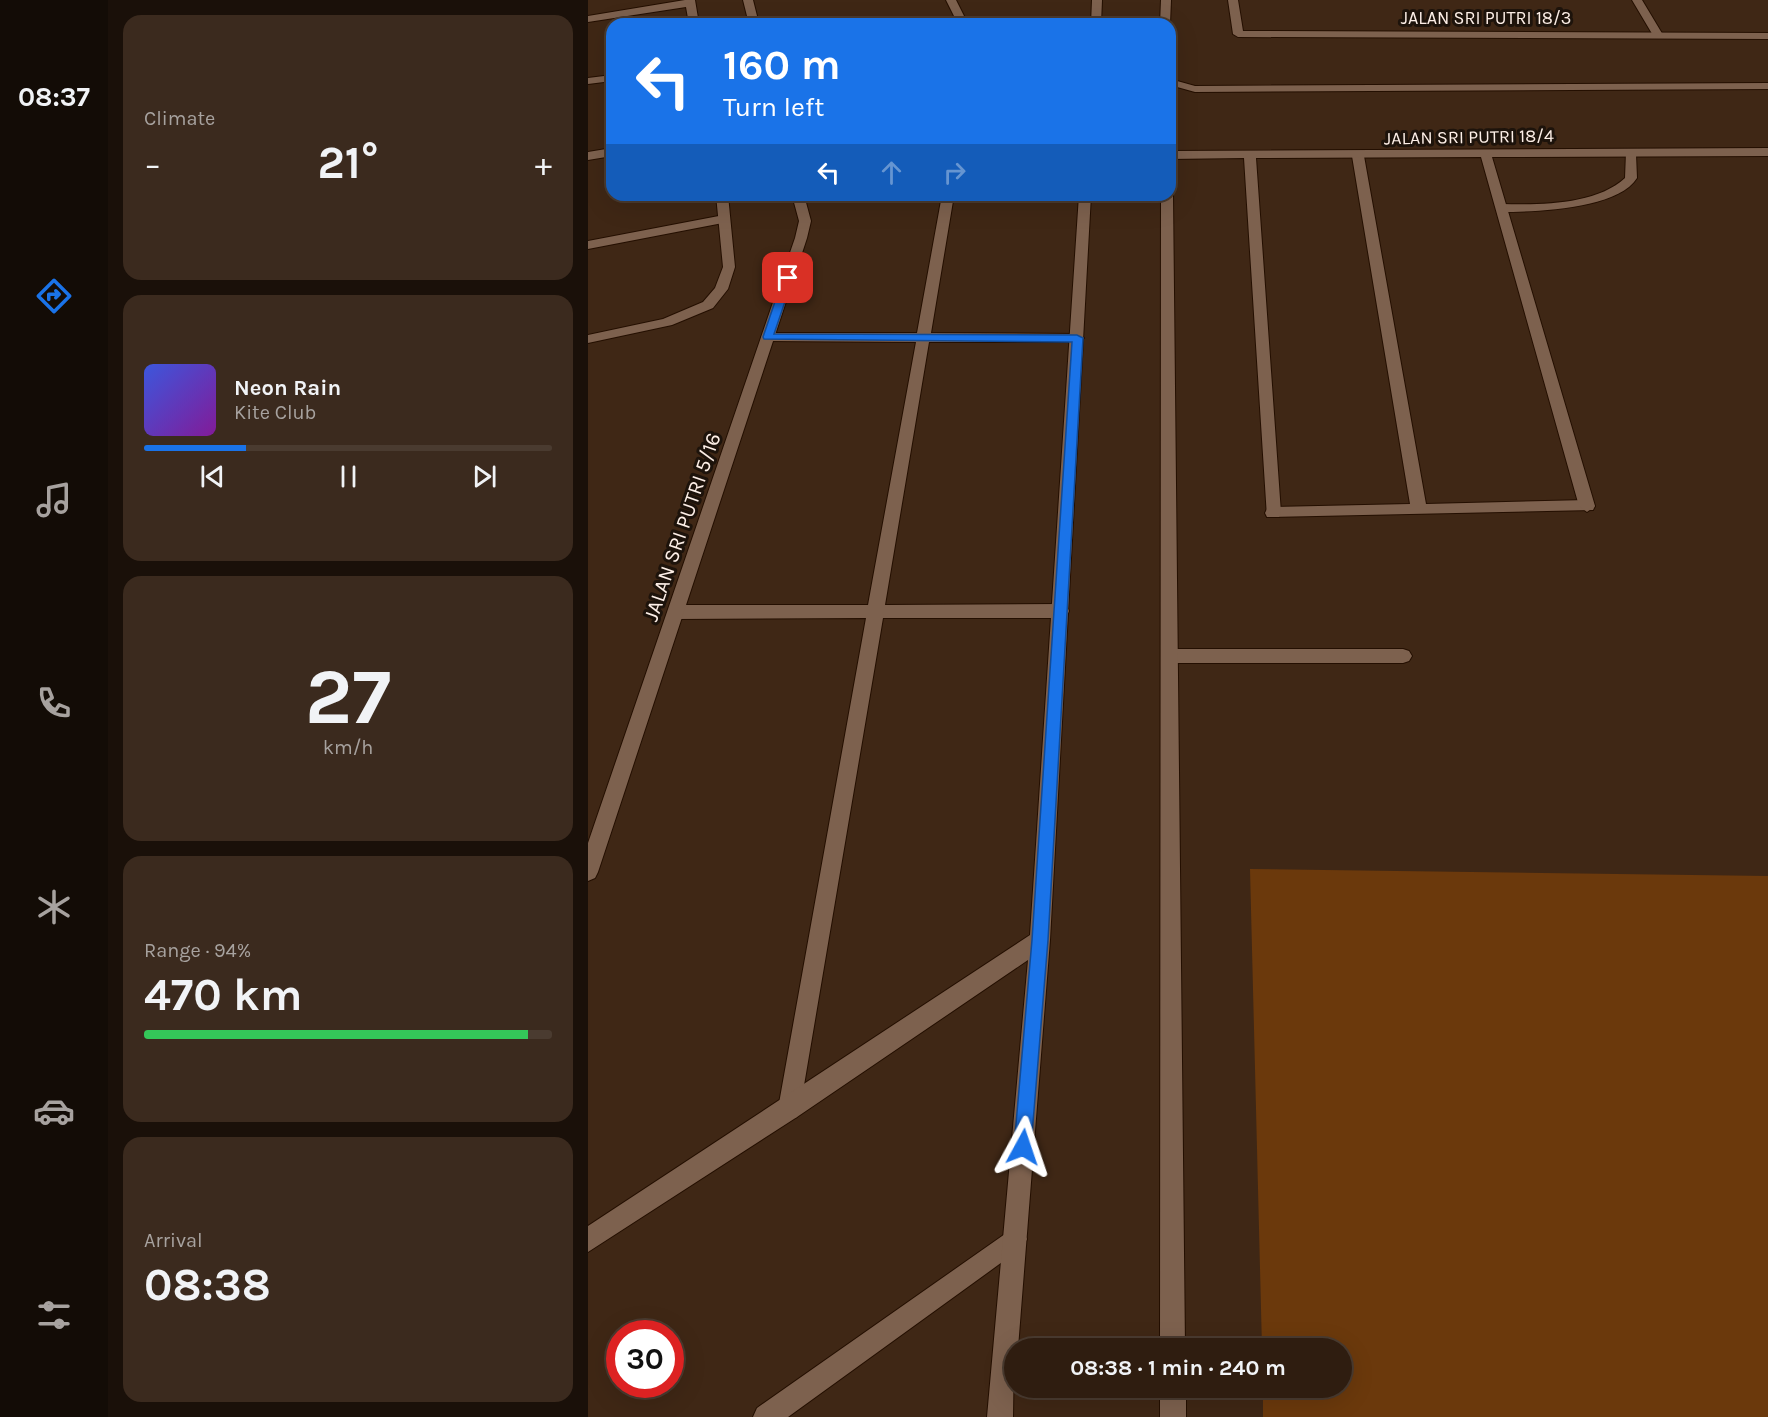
<!DOCTYPE html>
<meta charset="utf-8">
<style>
:root{--surface:#2f1d10;--page:#3b2a1e;--text:#f1f3f6;--muted:#a7a29f;--line:#4a3b30;--accent:#1a73e8}
body{margin:0;font-family:Karla,sans-serif;background:var(--page);color:var(--text);height:100vh;display:flex;flex-direction:column;font-size:22px;white-space:nowrap}
*{box-sizing:border-box;margin:0}
p{font-size:20px;color:var(--muted)}
.icon{flex:none;width:33px;height:33px;fill:none;stroke:currentColor;stroke-width:2;stroke-linecap:round;stroke-linejoin:round}
.map{position:relative;flex:1;overflow:hidden}
.drawer{display:flex;flex-direction:column;gap:15px;padding:15px;background:#1a1009;width:480px}
.drawer>*{flex:none}
.guide{position:absolute;left:18px;top:18px;width:570px;height:183px;border-radius:18px;box-shadow:0 6px 24px #0002,0 0 0 2px var(--line);background:#1a73e8;color:#fff;overflow:hidden}
.speed{position:absolute;left:18px;top:1320px;display:flex;gap:12px;font-size:30px;font-weight:700;text-align:center}
.speed>*{display:grid;place-content:center;width:78px;height:78px;border-radius:50%;background:var(--surface);box-shadow:0 6px 24px #0002,0 0 0 2px var(--line);line-height:1}
.speed .limit{border:9px solid #d22;background:#fff;color:#111}
.pin{position:absolute;display:grid;place-items:center;width:51px;height:51px;color:#fff;margin:-26px;border-radius:12px;box-shadow:0 3px 9px #0006}
.me{position:absolute;width:66px;margin:-33px;rotate:5deg;stroke-linejoin:round;filter:drop-shadow(0 0 4px #0008)}
.turn{display:flex;align-items:center;gap:21px;height:126px;padding:0 18px;font-size:27px}
.turn .icon{width:78px;height:78px;stroke-width:2.5}
.turn b{display:block;font-size:42px;line-height:51px}
.lanes{display:flex;align-items:center;height:57px;padding:0 18px;background:#0003;justify-content:center;gap:30px;direction:ltr}
.lanes .off{opacity:.35}
.big{font-size:45px;font-weight:700;line-height:1.1}
.drawer .tile{flex:1;display:flex;flex-direction:column;justify-content:center;gap:9px;min-width:0;padding:0 21px;border-radius:18px;background:var(--page)}
.drawer .dial{align-items:center;gap:0}
.dial b{font-size:78px;line-height:1}
.song{display:flex;align-items:center;gap:18px}
.cover{width:72px;height:72px;border-radius:9px;background:linear-gradient(135deg,hsl(230 70% 55%),hsl(290 70% 35%))}
.played{height:6px;border-radius:3px;background:linear-gradient(90deg,var(--accent) 25%,var(--line) 25%)}
.keys{display:flex;justify-content:space-around;direction:ltr}
.heat{display:flex;justify-content:space-between;align-items:center;font-size:33px;direction:ltr}
.charge{height:9px;border-radius:4px;background:linear-gradient(90deg,#34c759 94%,var(--line) 0)}
.trip{position:absolute;left:416px;top:1338px;width:348px;height:60px;border-radius:30px;background:var(--surface);box-shadow:0 6px 24px #0002,0 0 0 2px var(--line);font-weight:700;line-height:60px;text-align:center}
main{display:flex;flex:1;min-height:0}
.menu{display:flex;flex-direction:column;width:108px;justify-content:space-around;align-items:center;background:#130c06;color:var(--muted)}
.menu .icon{width:42px;height:42px}
.menu .selected{color:var(--accent)}
.menu b{font-size:27px;color:var(--text)}
.map>svg:first-child{display:block}
.green{fill:#6b390c}
.lines{fill:none;stroke-linecap:round;stroke-linejoin:round}
.lane-casing{stroke:#240f01;stroke-width:2}
.street-casing{stroke:#240f01;stroke-width:2}
.lane{fill:#7d614e;fill-rule:evenodd}
.street{fill:#7d614e;fill-rule:evenodd}
.route{fill:#1a73e8;stroke:#114b97;stroke-width:1.5}
.labels{text-anchor:middle;dominant-baseline:central;stroke-width:6;stroke-linejoin:round;paint-order:stroke}
.far-street-label{font-size:18px;fill:#fdefe7;stroke:#1d130b}
.street-label{font-size:21px;fill:#fdefe7;stroke:#1d130b}
</style>
<main>
<nav class="menu">
<b>08:37</b>
<svg class="icon selected" aria-label="directions" viewBox="0 0 24 24"><path d="M12 3l9 9-9 9-9-9zM9 14v-3h6M13 9l2 2-2 2"/></svg>
<svg class="icon" aria-label="music" viewBox="0 0 24 24"><path d="M9 18V5l10-2v13"/><circle cx="6" cy="18" r="3"/><circle cx="16" cy="16" r="3"/></svg>
<svg class="icon" aria-label="phone" viewBox="0 0 24 24"><path d="M5 4h4l2 5-3 2q2 4 5 5l2-3 5 2v4C11 20 4 13 5 4z"/></svg>
<svg class="icon" aria-label="climate" viewBox="0 0 24 24"><path d="M12 3v18M4 7l16 10M4 17L20 7"/></svg>
<svg class="icon" aria-label="car" viewBox="0 0 24 24"><path d="M5 17H2v-5l4-1 3-4h7l3 4 3 1v5h-3M9 17h6M6 11h13"/><circle cx="7" cy="17" r="2"/><circle cx="17" cy="17" r="2"/></svg>
<svg class="icon" aria-label="filters" viewBox="0 0 24 24"><path d="M4 7h16M4 17h16"/><circle cx="9" cy="7" r="2"/><circle cx="15" cy="17" r="2"/></svg>
</nav>
<section class="drawer">
<div class="tile"><p>Climate</p>
<div class="heat"><a>−</a><b class="big">21°</b><a>+</a></div>
</div>
<div class="tile">
<div class="song"><i class="cover"></i><div><b>Neon Rain</b><p>Kite Club</p></div></div>
<div class="played"></div>
<div class="keys"><svg class="icon" aria-label="previous" viewBox="0 0 24 24"><path d="M18 5L8 12l10 7zM5 5v14"/></svg><svg class="icon" aria-label="pause" viewBox="0 0 24 24"><path d="M8 5v14M16 5v14"/></svg><svg class="icon" aria-label="next" viewBox="0 0 24 24"><path d="M6 5l10 7-10 7zM19 5v14"/></svg></div>
</div>
<div class="tile dial"><b>27</b><p>km/h</p></div>
<div class="tile"><p>Range · 94%</p><b class="big">470 km</b><div class="charge"></div></div>
<div class="tile"><p>Arrival</p><b class="big">08:38</b></div>
</section>
<div class="map">
<svg width="1180" height="1417" viewBox="0 0 1180 1417">
<rect width="100%" height="100%" fill="#3f2715"/>
<path class="green" d="M 662,869 L 1180,876 L 1180,1417 L 675,1417 L 675,1388 L 753,1388 L 753,1348 L 674,1348 Z"/>
<g class="lines">
<g class="lane-casing">
<path id="lane" d="M 1044,0 L 1054,0 L 1075,35 L 1074,37 L 1066,37 Z
M 24,75 L 24,81 L 0,84 L 0,78 Z
M 582,79 L 607,86 L 1180,83 L 1180,89 L 607,92 L 582,85 Z
M 770,152 L 776,156 L 838,504 L 999,500 L 1007,506 L 1005,510 L 679,517 L 677,513 L 679,509 L 685,507 L 822,504 L 764,156 Z
M 1038,152 L 1048,154 L 1049,178 C 1030,209 947,212 914,212 L 908,208 L 914,204 C 951,205 1008,205 1037,178 Z
M 354,195 L 366,195 L 343,333 L 489,334 L 496,338 L 489,342 L 341,342 L 297,605 L 473,604 L 479,606 L 481,611 L 479,616 L 473,618 L 295,618 L 212,1109 L 209,1117 L 201,1120 L 193,1117 L 190,1109 L 278,618 L 88,619 L 82,617 L 80,612 L 82,607 L 88,605 L 280,605 L 328,342 L 180,341 L 173,337 L 180,333 L 329,333 Z
M 136,215 L 140,216 L 140,222 L 0,249 L 0,241 Z
M 582,649 L 815,649 L 821,651 L 824,656 L 821,661 L 815,663 L 582,663 L 576,661 L 573,656 L 576,651 Z
M 427,1227 L 435,1231 L 439,1239 L 435,1247 L 200,1417 L 165,1417 L 169,1408 Z"/>
</g>
<g class="street-casing">
<path id="street" d="M 97,0 L 107,0 L 111,24 L 101,24 L 98,7 L 0,22 L 0,16 Z
M 155,0 L 165,0 L 171,24 L 161,24 Z
M 358,0 L 368,0 L 380,24 L 370,24 Z
M 504,0 L 514,0 L 513,24 L 503,24 Z
M 573,0 L 583,0 L 582,24 L 572,24 Z
M 640,0 L 650,0 L 655,31 L 1180,33 L 1180,39 L 650,37 L 645,34 Z
M 24,148 L 24,156 L 0,160 L 0,152 Z
M 1180,148 L 1180,156 L 904,157 L 1007,506 L 999,512 L 991,506 L 893,157 L 668,158 L 693,513 L 691,517 L 679,517 L 656,158 L 582,159 L 582,151 Z
M 582,192 L 585,195 L 597,1348 L 572,1348 L 573,195 L 582,195 Z
M 128,195 L 140,195 L 147,267 L 140,289 L 125,308 L 84,325 L 0,343 L 0,335 L 75,319 L 115,302 L 127,288 L 135,267 Z
M 204,195 L 216,195 L 223,221 L 219,238 L 10,872 L 7,878 L 0,881 L 0,843 L 207,238 L 211,221 Z
M 491,195 L 503,195 L 462,940 L 430,1348 L 426,1348 L 425,1417 L 399,1417 L 440,960 L 209,1117 L 0,1252 L 0,1226 L 442,935 Z
M 572,1388 L 598,1388 L 598,1417 L 572,1417 Z"/>
</g>
<use href="#lane" class="lane"/>
<use href="#street" class="street"/>
</g>
<path class="route" d="M 200,275 L 205,278 L 186,334 L 489,335 L 495,338 L 460,940 L 443,1147 L 441,1153 L 435,1156 L 429,1153 L 426,1147 L 444,940 L 484,342 L 176,339 L 175,337 L 195,278 Z"/>
<g class="labels">
<g class="far-street-label">
<text x="898" y="18">JALAN SRI PUTRI 18/3</text>
<text transform="translate(881 137) rotate(-1)">JALAN SRI PUTRI 18/4</text>
</g>
<g class="street-label">
<text transform="translate(94 527) rotate(-71)">JALAN SRI PUTRI 5/16</text>
</g>
</g>
</svg>
<div class="speed"><div class="limit">30</div></div>
<div class="pin" style="left:200px;top:278px;background:#d93025"><svg class="icon" aria-label="arrive" viewBox="0 0 24 24"><path d="M6 21V4h12l-3 4 3 4H6"/></svg></div>
<svg class="me" style="left:435px;top:1147px" viewBox="-20 -20 40 40"><path d="M0-17L14 15 0 8-14 15z" fill="#1a73e8" stroke="#fff" stroke-width="4"/></svg>
<div class="trip">08:38 · 1 min · 240 m</div>
<div class="guide">
<div class="turn"><svg class="icon" aria-label="left" viewBox="0 0 24 24"><path d="M17 20v-9H6M10 6l-5 5 5 5"/></svg><div><b>160 m</b>Turn left</div></div>
<div class="lanes"><svg class="icon" aria-label="left" viewBox="0 0 24 24"><path d="M17 20v-9H6M10 6l-5 5 5 5"/></svg><svg class="icon off" aria-label="ahead" viewBox="0 0 24 24"><path d="M12 20V5M6 11l6-6 6 6"/></svg><svg class="icon off" aria-label="right" viewBox="0 0 24 24"><path d="M7 20v-9h11M14 6l5 5-5 5"/></svg></div>
</div>
</div>
</main>
